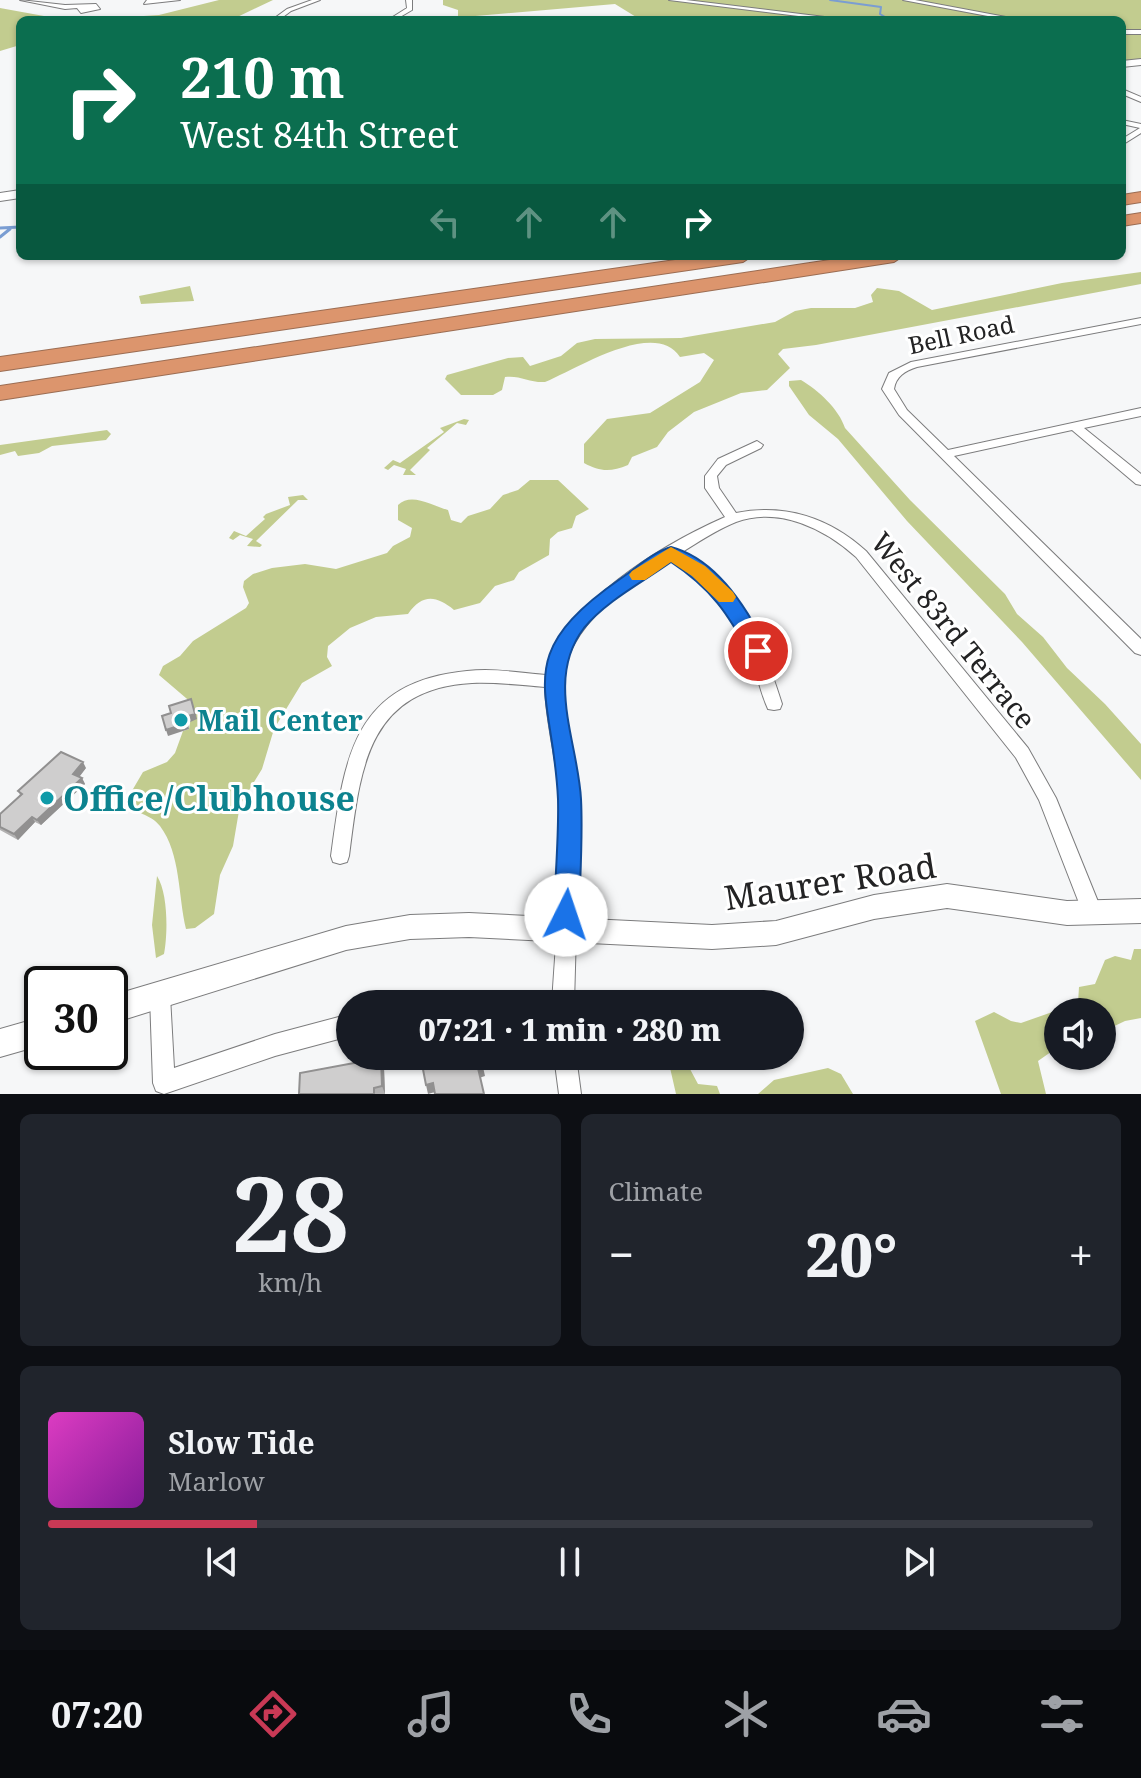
<!DOCTYPE html>
<meta charset="utf-8">
<style>
:root{--surface:#171b24;--page:#20242c;--text:#f1f3f6;--muted:#9ea1a6;--line:#363941;--accent:#c93955}
body{margin:0;font-family:"Noto Serif",serif;background:var(--page);color:var(--text);height:100vh;display:flex;flex-direction:column;font-size:30px;white-space:nowrap}
*{box-sizing:border-box;margin:0}
p{font-size:26px;color:var(--muted)}
.icon{flex:none;width:44px;height:44px;fill:none;stroke:currentColor;stroke-width:2;stroke-linecap:round;stroke-linejoin:round}
.map{position:relative;height:1094px;overflow:hidden}
.details{display:flex;flex-direction:column;gap:20px;padding:20px;background:#0d0f14;flex:1}
.details>*{flex:none}
.banner{position:absolute;left:16px;top:16px;width:1110px;height:244px;border-radius:12px;box-shadow:0 2px 6px #0004;background:#0b6e4f;color:#fff;overflow:hidden}
.buttons{position:absolute;left:1044px;top:998px;display:grid;gap:16px}
.buttons a{display:grid;place-items:center;width:72px;height:72px;border-radius:50%;background:var(--surface);box-shadow:0 2px 6px #0004;font-size:40px}
.speed{position:absolute;left:24px;top:966px;display:flex;gap:16px;font-size:40px;font-weight:700;text-align:center}
.speed>*{display:grid;place-content:center;width:104px;height:104px;border-radius:50%;background:var(--surface);box-shadow:0 2px 6px #0004;line-height:1}
.speed .limit{border:4px solid #111;border-radius:12px;background:#fff;color:#111}
.pin{position:absolute;display:grid;place-items:center;width:68px;height:68px;color:#fff;margin:-34px;border:4px solid #fff;border-radius:50%;box-shadow:0 2px 8px #0007}
.me{position:absolute;width:88px;margin:-44px;rotate:4deg;stroke-linejoin:round;filter:drop-shadow(0 0 6px #0008)}
.turn{display:flex;align-items:center;gap:28px;height:168px;padding:0 32px;font-size:36px}
.turn .icon{width:104px;height:104px;stroke-width:2.5}
.turn b{display:block;font-size:56px;line-height:68px}
.lanes{display:flex;align-items:center;height:76px;padding:0 32px;background:#0003;justify-content:center;gap:40px;direction:ltr}
.lanes .off{opacity:.35}
.big{font-size:60px;font-weight:800;line-height:1.1}
.details .card{flex:1;display:flex;flex-direction:column;justify-content:center;gap:12px;min-width:0;padding:0 28px;border-radius:12px;background:var(--page)}
.details .dial{align-items:center;gap:0}
.dial b{font-size:104px;line-height:1}
.song{display:flex;align-items:center;gap:24px}
.cover{width:96px;height:96px;border-radius:12px;background:linear-gradient(135deg,hsl(310 70% 55%),hsl(290 70% 35%))}
.played{height:8px;border-radius:4px;background:linear-gradient(90deg,var(--accent) 20%,var(--line) 20%)}
.keys{display:flex;justify-content:space-around;direction:ltr}
.heat{display:flex;justify-content:space-between;align-items:center;font-size:44px;direction:ltr}
.details .tiles{flex:1;display:grid;gap:20px;grid-template-columns:1fr 1fr}
.card:last-child{grid-column:span 2}
.trip{position:absolute;left:336px;top:990px;width:468px;height:80px;border-radius:40px;background:var(--surface);box-shadow:0 2px 6px #0004;font-weight:800;line-height:80px;text-align:center}
.tabs{display:flex;height:128px;justify-content:space-around;align-items:center;background:#090b0e;color:var(--muted)}
.tabs .icon{width:56px;height:56px}
.tabs .selected{color:var(--accent)}
.tabs b{font-size:36px;color:var(--text)}
.map>svg:first-child{display:block}
.green{fill:#c2cc8f}
.lines{fill:none;stroke-linecap:round;stroke-linejoin:round}
.stream-far1{stroke:#7a9dd2;stroke-width:2}
.stream{stroke:#7a9dd2;stroke-width:3}
.minor-casing{stroke:#7c7c7d;stroke-width:2}
.tertiary-casing{stroke:#7c7c7d;stroke-width:2}
.secondary-casing{stroke:#7c7c7d;stroke-width:2}
.motorway-casing{stroke:#9b6d53;stroke-width:2}
.minor{fill:#fff;fill-rule:evenodd}
.tertiary{fill:#fff;fill-rule:evenodd}
.secondary{fill:#fff;fill-rule:evenodd}
.motorway{fill:#dc956d;fill-rule:evenodd}
.wall{fill:#b2b1b1}
.shaded-wall{fill:#919090}
.building{fill:#cfcece;stroke:#919090;stroke-width:2}
.route{fill:#1a73e8;stroke:#114b97;stroke-width:2}
.slow{fill:#f59e0b}
.culture-dot{fill:#0f9aa8;stroke:#fff;stroke-width:3}
.labels{text-anchor:middle;dominant-baseline:central;stroke-width:6;stroke-linejoin:round;paint-order:stroke}
.far-street-label{font-size:24px;fill:#232324;stroke:#fff}
.street-label{font-size:28px;fill:#232324;stroke:#fff}
.culture-label{font-size:28px;font-weight:bold;fill:#0d838f;stroke:#fff;text-anchor:start}
.near-culture-label{font-size:34px;font-weight:bold;fill:#0d838f;stroke:#fff;text-anchor:start}
.near-street-label{font-size:34px;fill:#232324;stroke:#fff}
</style>
<div class="map">
<svg width="1141" height="1094" viewBox="0 0 1141 1094">
<rect width="100%" height="100%" fill="#f6f7f8"/>
<path class="green" d="M 219,0 L 273,0 L 231,20 L 83,20 L 159,15 Z
M 443,0 L 1141,0 L 1141,59 L 1122,61 L 1122,20 L 641,20 L 615,4 L 464,17 L 458,16 L 458,10 L 443,5 Z
M 0,8 L 55,18 L 20,20 L 20,45 L 0,51 Z
M 1141,272 L 1141,284 L 816,345 L 783,349 L 778,354 L 790,368 L 767,390 L 741,393 L 694,412 L 668,432 L 657,447 L 632,457 L 628,465 C 611,472 600,472 584,463 L 584,444 L 607,419 L 650,413 L 700,382 L 714,360 L 704,353 L 680,357 C 655,318 575,370 545,382 C 530,383 520,375 505,377 L 502,390 L 493,395 L 461,395 L 445,379 L 447,375 L 508,358 L 523,357 L 530,366 L 561,356 L 577,343 L 595,339 L 681,338 L 775,322 L 795,311 L 811,308 L 855,308 L 873,302 L 871,295 L 877,288 L 899,291 L 932,310 L 1062,283 Z
M 190,286 L 194,301 L 141,304 L 139,296 Z
M 801,380 C 818,390 839,409 845,428 L 910,500 L 1005,594 L 1017,614 L 1043,637 L 1067,668 L 1105,704 L 1141,744 L 1141,780 L 1022,642 L 907,521 L 838,439 L 809,415 L 789,386 L 789,381 Z
M 464,419 L 469,420 L 466,425 L 457,423 L 427,448 L 430,450 L 410,470 L 416,475 L 403,475 L 406,469 L 394,465 L 388,470 L 384,468 L 393,460 L 400,463 L 444,432 L 440,428 Z
M 107,430 L 111,434 L 106,440 L 52,446 L 39,453 L 18,456 L 15,451 L 0,455 L 0,445 Z
M 530,480 L 558,480 L 589,509 L 576,516 L 572,528 L 558,532 L 550,539 L 549,555 L 519,572 L 514,580 L 495,586 L 480,603 L 454,610 C 436,595 422,594 408,614 L 376,617 L 350,628 L 328,646 L 327,657 L 332,666 L 302,683 L 274,729 L 262,769 L 240,805 L 233,846 L 220,875 L 214,914 L 195,928 L 186,929 C 178,896 181,854 160,826 C 151,814 134,814 126,801 L 143,772 L 167,762 L 175,753 L 183,731 L 189,729 L 193,704 L 159,675 L 163,666 L 180,656 L 193,641 L 246,608 L 249,603 L 243,587 L 244,581 L 253,574 L 272,568 L 305,564 L 336,569 L 387,553 L 393,546 L 410,537 L 412,528 L 398,520 L 398,505 C 411,492 431,505 448,510 L 451,520 L 461,523 L 468,516 L 490,509 L 503,495 L 518,490 Z
M 303,495 L 308,500 L 298,500 L 256,541 L 262,545 L 260,547 L 247,546 L 253,539 L 240,535 L 233,540 L 229,538 L 234,531 L 246,536 L 265,519 L 263,517 L 266,514 L 290,505 L 288,497 Z
M 157,876 C 168,893 168,933 164,954 L 156,958 L 152,925 Z
M 1134,949 L 1141,949 L 1141,1018 L 1125,1021 L 1102,1032 L 1102,1012 L 1058,1012 L 1058,1047 L 1038,1061 L 1046,1094 L 1001,1094 L 975,1021 L 994,1012 L 1011,1021 L 1021,1023 L 1078,1003 L 1079,987 L 1095,984 L 1105,960 L 1115,956 L 1131,960 Z
M 670,1056 L 683,1056 L 698,1084 L 717,1086 L 720,1094 L 676,1094 L 668,1059 Z
M 828,1068 L 841,1074 L 853,1094 L 758,1094 L 774,1080 Z"/>
<g class="lines">
<path class="stream-far1" d="M 830,0 L 881,7 L 880,14 L 890,20"/>
<path class="stream" d="M 0,228 L 20,227
M 0,237 L 10,229"/>
<g class="minor-casing">
<path id="minor" d="M 20,0 L 65,5 L 96,4 L 100,9 L 81,13 L 77,8 L 65,9 Z
M 147,0 L 180,0 L 144,4 Z
M 312,0 L 320,0 L 291,11 L 279,20 L 272,20 L 287,9 Z
M 406,0 L 412,0 L 412,10 L 395,20 L 388,20 L 407,8 Z
M 669,0 L 686,0 L 849,20 L 831,20 Z
M 903,0 L 915,0 L 1022,20 L 1009,20 Z
M 1122,30 L 1141,30 L 1141,34 L 1122,34 Z
M 1122,89 L 1141,97 L 1141,102 L 1122,94 Z
M 1122,120 L 1141,124 L 1141,133 L 1122,145 L 1122,139 L 1140,128 L 1122,124 Z
M 1141,318 L 1141,324 L 917,367 C 905,371 896,376 894,389 L 907,410 L 948,450 L 1141,408 L 1141,416 L 1084,428 L 1141,474 L 1141,485 L 1136,484 L 1072,430 L 954,456 L 1141,639 L 1141,655 L 1135,653 L 899,415 L 882,389 L 889,373 L 911,362 Z
M 757,441 L 763,445 L 761,448 L 726,465 L 717,476 L 719,488 L 736,513 C 785,503 830,518 866,551 L 1028,748 L 1056,798 L 1103,914 L 1100,921 L 1093,923 L 1086,921 L 1039,800 L 1016,758 L 856,557 C 825,529 779,506 736,522 C 716,530 698,542 681,553 C 740,595 761,636 782,704 L 780,709 L 774,710 L 768,709 C 760,692 757,672 750,655 C 733,614 705,585 670,559 C 619,592 558,630 562,698 L 577,784 L 579,824 L 574,1004 L 552,1004 C 556,937 563,869 560,802 C 558,763 546,726 545,687 C 521,685 496,682 472,683 C 366,689 360,771 349,856 L 347,862 L 340,864 L 333,862 L 331,856 C 344,760 352,682 467,671 C 494,668 521,673 547,675 C 560,605 664,544 725,517 L 705,488 L 705,476 L 718,459 Z
M 160,986 L 167,989 L 170,996 L 174,1068 L 275,1034 L 350,1014 L 350,1036 L 275,1056 L 164,1094 L 156,1091 L 153,1083 L 150,996 L 153,989 Z
M 554,1056 L 576,1056 L 581,1094 L 559,1094 Z"/>
</g>
<g class="tertiary-casing">
<path id="tertiary" d="M 947,884 L 1067,901 L 1141,899 L 1141,923 L 1067,925 L 947,908 L 874,919 L 776,945 L 712,949 L 469,937 L 410,939 L 346,950 L 110,1024 L 110,996 L 346,926 L 410,915 L 469,913 L 712,925 L 776,921 L 874,895 Z
M 42,1017 L 42,1045 L 0,1057 L 0,1029 Z"/>
</g>
<g class="secondary-casing">
<path id="secondary" d="M 1141,59 L 1141,65 L 1122,67 L 1122,61 Z
M 20,190 L 20,198 L 0,201 L 0,193 Z"/>
</g>
<g class="motorway-casing">
<path id="motorway" d="M 1141,192 L 1141,202 L 1122,205 L 1122,195 Z
M 1141,213 L 1141,223 L 1122,226 L 1122,216 Z
M 703,256 L 752,256 L 743,262 L 0,371 L 0,357 Z
M 856,256 L 903,256 L 894,262 L 0,400 L 0,386 Z"/>
</g>
<use href="#minor" class="minor"/>
<use href="#tertiary" class="tertiary"/>
<use href="#secondary" class="secondary"/>
<use href="#motorway" class="motorway"/>
</g>
<path class="wall" d="M 86,768 L 79,776 L 82,778 L 85,784 L 41,825 L 35,822 L 18,840 L 0,830 L 0,814 L 20,795 L 18,791 Z
M 381,1058 L 384,1068 L 385,1094 L 299,1094 Z"/>
<path class="shaded-wall" d="M 191,699 L 197,719 L 188,723 L 189,729 L 168,736 L 166,730 L 185,717 Z
M 83,762 L 86,768 L 77,780 L 73,774 Z
M 82,778 L 85,784 L 41,825 L 37,820 Z
M 32,817 L 35,822 L 18,840 L 14,834 Z
M 381,1058 L 384,1068 L 385,1094 L 382,1086 Z
M 483,1067 L 485,1076 L 479,1078 L 478,1068 Z
M 433,1083 L 435,1092 L 428,1094 L 426,1085 Z"/>
<path class="building" d="M 191,699 L 195,714 L 185,717 L 187,723 L 166,730 L 162,716 L 171,713 L 169,706 Z
M 61,752 L 83,762 L 73,774 L 82,778 L 37,820 L 32,817 L 14,834 L 0,827 L 0,814 L 22,794 L 18,791 Z
M 428,1056 L 481,1056 L 483,1067 L 478,1068 L 484,1094 L 435,1094 L 433,1083 L 426,1085 L 421,1059 Z
M 381,1058 L 382,1086 L 374,1088 L 374,1094 L 299,1094 L 300,1073 Z"/>
<path class="route" d="M 671,547 C 717,559 749,611 768,651 L 765,656 L 751,656 C 728,614 712,589 671,562 C 643,582 606,601 584,628 C 545,679 578,742 581,799 C 583,837 580,877 579,915 L 575,924 L 566,927 L 557,924 L 554,915 C 555,877 559,837 558,799 C 553,688 508,657 620,579 C 635,569 653,552 671,547 Z"/>
<path class="slow" d="M 671,547 L 705,566 L 733,592 L 736,597 L 733,602 L 719,602 L 692,576 L 671,562 L 645,580 L 632,580 L 629,575 L 632,571 Z"/>
<g class="culture-dot">
<circle cx="181" cy="720" r="8"/>
<circle cx="47" cy="798" r="8"/>
</g>
<g class="labels">
<g class="far-street-label">
<text transform="translate(961 334) rotate(-12)">Bell Road</text>
</g>
<g class="street-label">
<text transform="translate(954 630) rotate(51)">West 83rd Terrace</text>
</g>
<g class="culture-label">
<text x="197" y="720">Mail Center</text>
</g>
<g class="near-culture-label">
<text x="63" y="798">Office/Clubhouse</text>
</g>
<g class="near-street-label">
<text transform="translate(830 881) rotate(-9)">Maurer Road</text>
</g>
</g>
</svg>
<div class="buttons">
<a><svg class="icon" aria-label="sound" viewBox="0 0 24 24"><path d="M4 9h4l5-4v14l-5-4H4zM17 9q2 3 0 6"/></svg></a>
</div>
<div class="speed"><div class="limit">30</div></div>
<div class="pin" style="left:758px;top:651px;background:#d93025"><svg class="icon" aria-label="arrive" viewBox="0 0 24 24"><path d="M6 21V4h12l-3 4 3 4H6"/></svg></div>
<svg class="me" style="left:566px;top:915px" viewBox="-20 -20 40 40"><circle r="19" fill="#fff"/><path d="M0-13L10 11 0 6-10 11z" fill="#1a73e8"/></svg>
<div class="trip">07:21 · 1 min · 280 m</div>
<div class="banner">
<div class="turn"><svg class="icon" aria-label="right" viewBox="0 0 24 24"><path d="M7 20v-9h11M14 6l5 5-5 5"/></svg><div><b>210 m</b>West 84th Street</div></div>
<div class="lanes"><svg class="icon off" aria-label="left" viewBox="0 0 24 24"><path d="M17 20v-9H6M10 6l-5 5 5 5"/></svg><svg class="icon off" aria-label="ahead" viewBox="0 0 24 24"><path d="M12 20V5M6 11l6-6 6 6"/></svg><svg class="icon off" aria-label="ahead" viewBox="0 0 24 24"><path d="M12 20V5M6 11l6-6 6 6"/></svg><svg class="icon" aria-label="right" viewBox="0 0 24 24"><path d="M7 20v-9h11M14 6l5 5-5 5"/></svg></div>
</div>
</div>
<section class="details">
<div class="tiles">
<div class="card dial"><b>28</b><p>km/h</p></div>
<div class="card"><p>Climate</p>
<div class="heat"><a>−</a><b class="big">20°</b><a>+</a></div>
</div>
<div class="card">
<div class="song"><i class="cover"></i><div><b>Slow Tide</b><p>Marlow</p></div></div>
<div class="played"></div>
<div class="keys"><svg class="icon" aria-label="previous" viewBox="0 0 24 24"><path d="M18 5L8 12l10 7zM5 5v14"/></svg><svg class="icon" aria-label="pause" viewBox="0 0 24 24"><path d="M8 5v14M16 5v14"/></svg><svg class="icon" aria-label="next" viewBox="0 0 24 24"><path d="M6 5l10 7-10 7zM19 5v14"/></svg></div>
</div>
</div>
</section>
<nav class="tabs">
<b>07:20</b>
<svg class="icon selected" aria-label="directions" viewBox="0 0 24 24"><path d="M12 3l9 9-9 9-9-9zM9 14v-3h6M13 9l2 2-2 2"/></svg>
<svg class="icon" aria-label="music" viewBox="0 0 24 24"><path d="M9 18V5l10-2v13"/><circle cx="6" cy="18" r="3"/><circle cx="16" cy="16" r="3"/></svg>
<svg class="icon" aria-label="phone" viewBox="0 0 24 24"><path d="M5 4h4l2 5-3 2q2 4 5 5l2-3 5 2v4C11 20 4 13 5 4z"/></svg>
<svg class="icon" aria-label="climate" viewBox="0 0 24 24"><path d="M12 3v18M4 7l16 10M4 17L20 7"/></svg>
<svg class="icon" aria-label="car" viewBox="0 0 24 24"><path d="M5 17H2v-5l4-1 3-4h7l3 4 3 1v5h-3M9 17h6M6 11h13"/><circle cx="7" cy="17" r="2"/><circle cx="17" cy="17" r="2"/></svg>
<svg class="icon" aria-label="filters" viewBox="0 0 24 24"><path d="M4 7h16M4 17h16"/><circle cx="9" cy="7" r="2"/><circle cx="15" cy="17" r="2"/></svg>
</nav>
